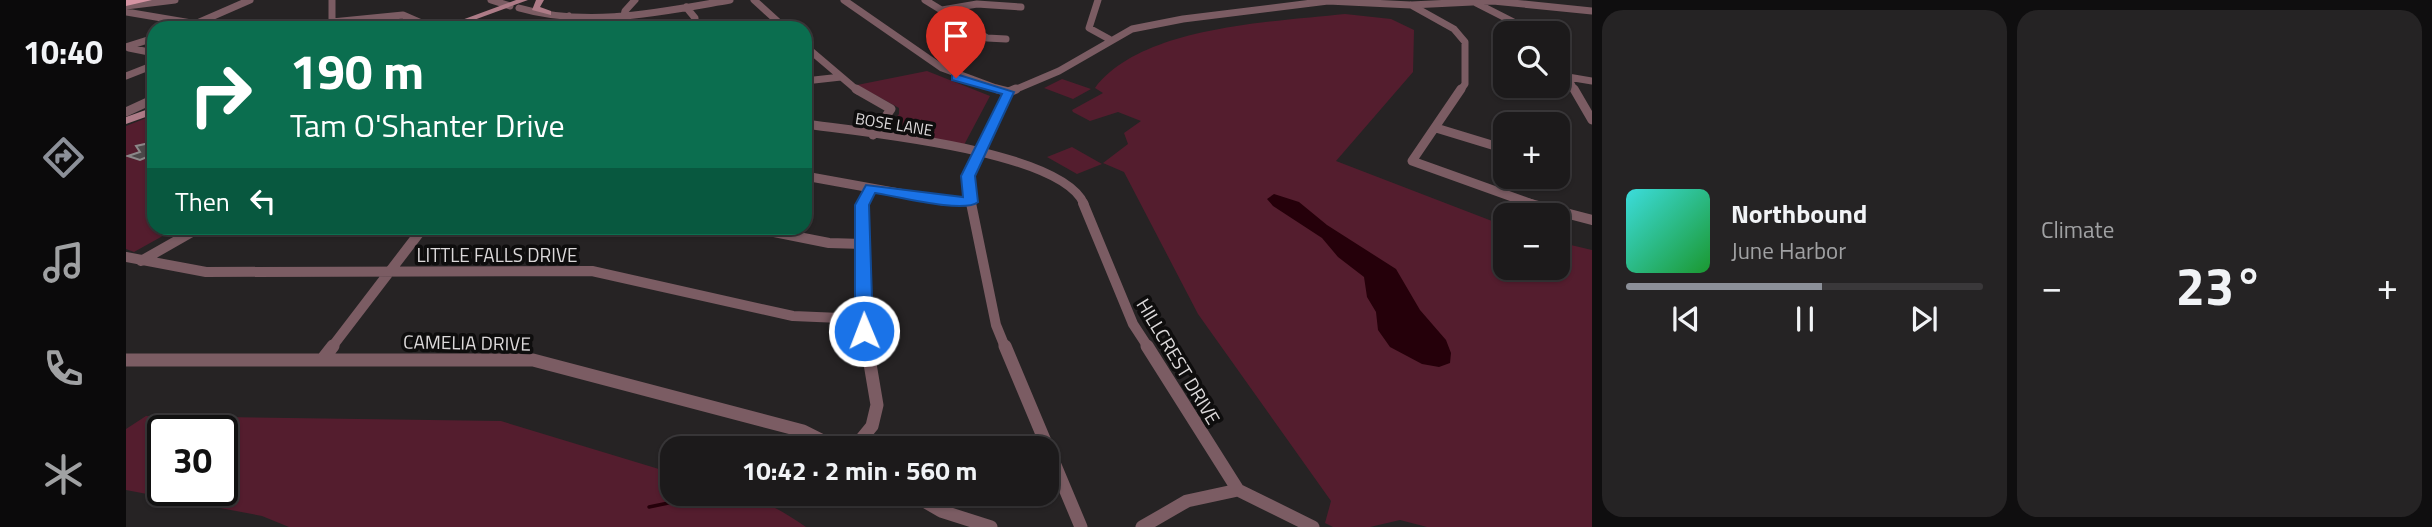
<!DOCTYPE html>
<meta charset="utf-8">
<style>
:root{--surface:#1c1a1b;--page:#252324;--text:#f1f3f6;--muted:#a0a1a3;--line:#3a383a;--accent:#8c9099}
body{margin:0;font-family:"Titillium Web",sans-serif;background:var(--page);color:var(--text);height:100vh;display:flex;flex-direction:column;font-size:26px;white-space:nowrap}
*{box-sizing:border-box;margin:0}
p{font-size:23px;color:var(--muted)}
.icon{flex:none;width:38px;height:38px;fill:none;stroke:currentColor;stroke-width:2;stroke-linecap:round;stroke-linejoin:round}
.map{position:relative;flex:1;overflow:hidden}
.panel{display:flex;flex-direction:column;gap:10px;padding:10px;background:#0f0e0f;width:840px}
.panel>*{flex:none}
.guide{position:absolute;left:21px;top:21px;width:665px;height:214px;border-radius:21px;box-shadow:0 2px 5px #0004,0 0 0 2px var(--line);background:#0b6e4f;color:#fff;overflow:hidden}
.buttons{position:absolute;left:1367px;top:21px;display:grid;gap:14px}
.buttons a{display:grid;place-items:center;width:77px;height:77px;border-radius:14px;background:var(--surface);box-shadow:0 2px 5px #0004,0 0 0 2px var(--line);font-size:35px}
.speed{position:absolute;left:21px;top:415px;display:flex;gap:14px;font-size:35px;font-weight:700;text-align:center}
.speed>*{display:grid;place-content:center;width:91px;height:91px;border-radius:50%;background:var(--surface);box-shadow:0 2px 5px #0004,0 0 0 2px var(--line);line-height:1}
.speed .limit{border:4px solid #111;border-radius:10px;background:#fff;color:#111}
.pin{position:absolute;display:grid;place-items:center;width:60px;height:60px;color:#fff;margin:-72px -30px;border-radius:50% 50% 50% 0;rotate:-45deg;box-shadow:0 0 7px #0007}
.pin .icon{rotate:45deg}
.me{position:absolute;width:77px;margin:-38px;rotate:359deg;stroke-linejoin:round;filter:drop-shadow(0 0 5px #0008)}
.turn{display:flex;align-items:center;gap:24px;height:147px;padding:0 28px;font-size:32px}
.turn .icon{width:91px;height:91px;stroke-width:2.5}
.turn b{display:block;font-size:49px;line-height:60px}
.then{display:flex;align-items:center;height:66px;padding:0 28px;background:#0003;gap:14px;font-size:26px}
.big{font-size:52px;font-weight:700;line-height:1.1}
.panel .widget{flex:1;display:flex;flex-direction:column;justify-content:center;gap:10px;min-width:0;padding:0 24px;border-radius:21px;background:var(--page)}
.song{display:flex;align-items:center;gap:21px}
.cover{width:84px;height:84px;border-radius:10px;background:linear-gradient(135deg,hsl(180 70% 55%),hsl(130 70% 35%))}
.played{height:7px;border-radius:4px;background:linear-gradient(90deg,var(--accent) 55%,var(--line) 55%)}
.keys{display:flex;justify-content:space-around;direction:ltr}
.heat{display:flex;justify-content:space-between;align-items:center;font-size:38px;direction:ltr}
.panel .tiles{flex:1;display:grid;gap:10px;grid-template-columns:repeat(2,1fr)}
.trip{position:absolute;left:534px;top:436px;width:399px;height:70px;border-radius:21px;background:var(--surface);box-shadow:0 2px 5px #0004,0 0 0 2px var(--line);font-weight:700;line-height:70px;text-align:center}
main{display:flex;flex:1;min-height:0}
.dock{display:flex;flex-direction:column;width:126px;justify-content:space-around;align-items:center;background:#0b0a0b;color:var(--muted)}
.dock .icon{width:49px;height:49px}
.dock .selected{color:var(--accent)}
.dock b{font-size:32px;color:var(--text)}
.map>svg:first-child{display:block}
.green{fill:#541d2e;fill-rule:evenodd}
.water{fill:#25000a}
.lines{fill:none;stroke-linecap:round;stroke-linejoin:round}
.stream{stroke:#25000a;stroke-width:3.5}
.building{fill:#4c4849;stroke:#8b8788;stroke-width:2}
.street-far3{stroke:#7b5c63;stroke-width:7}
.street-far2{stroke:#7b5c63;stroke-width:9}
.street-far1{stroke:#7b5c63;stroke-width:10}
.street{stroke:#7b5c63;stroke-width:13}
.secondary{fill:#ad7b87;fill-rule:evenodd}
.primary{fill:#d493a2;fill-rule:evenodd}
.route{fill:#1a73e8;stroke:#114b97;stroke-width:2}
.labels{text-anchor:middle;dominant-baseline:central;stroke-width:7;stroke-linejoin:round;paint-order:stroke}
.far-street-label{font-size:16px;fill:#dcd9da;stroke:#0e0d0d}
.street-label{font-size:19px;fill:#dcd9da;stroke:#0e0d0d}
</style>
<main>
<nav class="dock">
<b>10:40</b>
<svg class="icon selected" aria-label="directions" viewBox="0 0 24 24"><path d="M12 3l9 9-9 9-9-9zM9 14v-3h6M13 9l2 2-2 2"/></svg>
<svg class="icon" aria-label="music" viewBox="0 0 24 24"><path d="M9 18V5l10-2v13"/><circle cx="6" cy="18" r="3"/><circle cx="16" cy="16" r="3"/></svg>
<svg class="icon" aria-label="phone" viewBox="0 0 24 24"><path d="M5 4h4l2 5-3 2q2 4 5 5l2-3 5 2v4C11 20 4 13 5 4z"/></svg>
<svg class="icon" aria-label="climate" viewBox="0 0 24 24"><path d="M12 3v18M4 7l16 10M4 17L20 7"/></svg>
</nav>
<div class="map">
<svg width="1466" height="527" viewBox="0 0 1466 527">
<rect width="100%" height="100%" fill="#262324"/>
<path class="green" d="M 1219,14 L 1265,19 L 1288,30 L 1287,72 L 1210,161 L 1379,226 L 1379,268 L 1432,268 L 1432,242 L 1466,250 L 1466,527 L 1301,527 L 1274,520 L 1244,527 L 1207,527 L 1199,523 L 1205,501 L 1072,314 L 998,172 L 977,163 L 1002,144 L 998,133 L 1015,121 L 992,112 L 964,121 L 947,112 L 946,110 L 977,93 L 969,88 C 1015,26 1147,22 1219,14 Z
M 801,71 L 864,96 L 838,145 L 762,133 L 760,130 L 773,114 L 773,108 L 731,85 Z
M 936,79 L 965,89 L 947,99 L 918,88 Z
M 28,115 L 28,228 L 51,228 L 8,252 L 0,249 L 0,126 Z
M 946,147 L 976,164 L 951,174 L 921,157 Z
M 20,416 L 375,421 L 546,473 L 546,494 C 610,494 625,489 680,527 L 163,527 L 136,516 L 0,490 L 0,429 ZM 37,430 L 96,430 L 96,490 L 37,490 Z"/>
<path class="water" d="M 1148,194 L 1173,202 L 1201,225 L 1270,269 L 1294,310 L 1320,340 L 1325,353 L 1324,363 L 1313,367 L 1296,364 L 1264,347 L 1252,330 L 1250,312 L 1241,297 L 1238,277 L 1212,257 L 1196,238 L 1147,206 L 1141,199 Z"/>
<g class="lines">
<path class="stream" d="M 523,507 L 552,501 L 589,501"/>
</g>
<path class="building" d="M 28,142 L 28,154 L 14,160 L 2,156 L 14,152 L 10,146 Z"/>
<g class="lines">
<path class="street-far3" d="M 365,0 L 384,6
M 628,0 L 659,28
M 718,0 L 816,68 L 878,91
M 799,0 L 861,38 L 880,39
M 972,0 L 963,28 L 983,39
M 1350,3 L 1409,33
M 1285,5 L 1328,29 L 1339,42 L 1339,84 L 1334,91
M 0,6 L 49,0
M 560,7 L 569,18 L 569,28
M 393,8 C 462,28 534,12 604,0
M 816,10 L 851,4 L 895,7
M 0,12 L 95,28
M 206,22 L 277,15 L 300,25
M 69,24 L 124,0
M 197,28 L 206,22 L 206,0
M 425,28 L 443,16
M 495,28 L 499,11 L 509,0
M 679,46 L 732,91
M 0,47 L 28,38
M 3,48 L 28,53
M 1432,60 L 1449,91
M 0,76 L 28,65
M 1442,77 L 1466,81
M 679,81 L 715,77
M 886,91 L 933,71 L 1006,29 L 1057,19 L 1202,1 L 1285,5 L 1367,1 L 1466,11"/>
<path class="street-far2" d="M 730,89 L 765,109 L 747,135
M 871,89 L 883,92
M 1335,89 L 1286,161 L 1406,204
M 1448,89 L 1466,120
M 0,112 L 28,99
M 679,124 C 736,132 935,150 958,204
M 1310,128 L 1379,149
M 679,176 L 817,201 L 845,202
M 736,204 L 745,188
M 845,204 L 842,176 L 883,92 L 890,89"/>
<path class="street-far1" d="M 737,203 L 738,331 L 741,347
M 845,203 L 870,325 L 879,347
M 957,203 L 1007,324 L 1022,347
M 1401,203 L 1466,220
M 627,228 L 703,243 L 737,244
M 0,257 L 80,272 L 466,271 L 667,316 L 738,319
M 15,261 L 73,228
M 206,347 L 297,228"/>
<path class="street" d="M 879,346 L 955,527
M 1021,346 L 1112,490 L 1187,527
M 0,360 L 407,360 L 677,431 L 711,448
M 196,360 L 207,346
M 728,448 L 746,426 L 751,405 L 741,346
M 786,494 L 815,511 L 865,527
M 1016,527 L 1061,501 L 1112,490"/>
<path class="secondary" d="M 390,0 L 402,0 L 326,28 L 314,28 Z
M 410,0 L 418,0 L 414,7 L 425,11 L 425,15 L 406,10 Z
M 28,107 L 28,114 L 0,124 L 0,117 Z"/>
<path class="primary" d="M 0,0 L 26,0 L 0,6 Z"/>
</g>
<path class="route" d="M 830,74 L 888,92 L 849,176 L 852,202 C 838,214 770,196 749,193 L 743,205 L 747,331 L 744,335 L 732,335 L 729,331 L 729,205 L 740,185 L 837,197 L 835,176 L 876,94 L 826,80 L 826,75 Z"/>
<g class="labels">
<g class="far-street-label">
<text transform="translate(768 124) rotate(9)">BOSE LANE</text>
</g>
<g class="street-label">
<text x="371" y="254">LITTLE FALLS DRIVE</text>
<text transform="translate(341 342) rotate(1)">CAMELIA DRIVE</text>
<text transform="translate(1053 361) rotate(59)">HILLCREST DRIVE</text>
</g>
</g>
</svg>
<div class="buttons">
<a><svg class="icon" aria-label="search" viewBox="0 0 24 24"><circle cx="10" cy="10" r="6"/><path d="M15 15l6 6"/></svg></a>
<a>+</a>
<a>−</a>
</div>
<div class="speed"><div class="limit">30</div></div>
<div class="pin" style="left:830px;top:78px;background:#d93025"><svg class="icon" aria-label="arrive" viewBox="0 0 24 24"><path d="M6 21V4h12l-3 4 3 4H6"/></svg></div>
<svg class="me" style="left:738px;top:331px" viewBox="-20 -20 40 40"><circle r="17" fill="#1a73e8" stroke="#fff" stroke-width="3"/><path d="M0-11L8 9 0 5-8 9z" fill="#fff"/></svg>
<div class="trip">10:42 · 2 min · 560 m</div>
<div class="guide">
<div class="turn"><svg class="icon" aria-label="right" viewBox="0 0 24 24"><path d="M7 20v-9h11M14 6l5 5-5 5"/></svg><div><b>190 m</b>Tam O'Shanter Drive</div></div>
<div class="then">Then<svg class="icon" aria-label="left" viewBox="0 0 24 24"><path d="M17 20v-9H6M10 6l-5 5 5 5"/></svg></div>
</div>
</div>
<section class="panel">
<div class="tiles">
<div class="widget">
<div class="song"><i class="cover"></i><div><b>Northbound</b><p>June Harbor</p></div></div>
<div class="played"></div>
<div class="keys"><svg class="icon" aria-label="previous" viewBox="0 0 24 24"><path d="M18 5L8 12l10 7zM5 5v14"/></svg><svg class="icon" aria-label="pause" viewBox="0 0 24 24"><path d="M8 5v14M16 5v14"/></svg><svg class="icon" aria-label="next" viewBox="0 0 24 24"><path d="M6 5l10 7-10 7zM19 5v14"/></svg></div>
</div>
<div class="widget"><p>Climate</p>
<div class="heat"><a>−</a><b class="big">23°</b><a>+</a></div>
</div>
</div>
</section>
</main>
